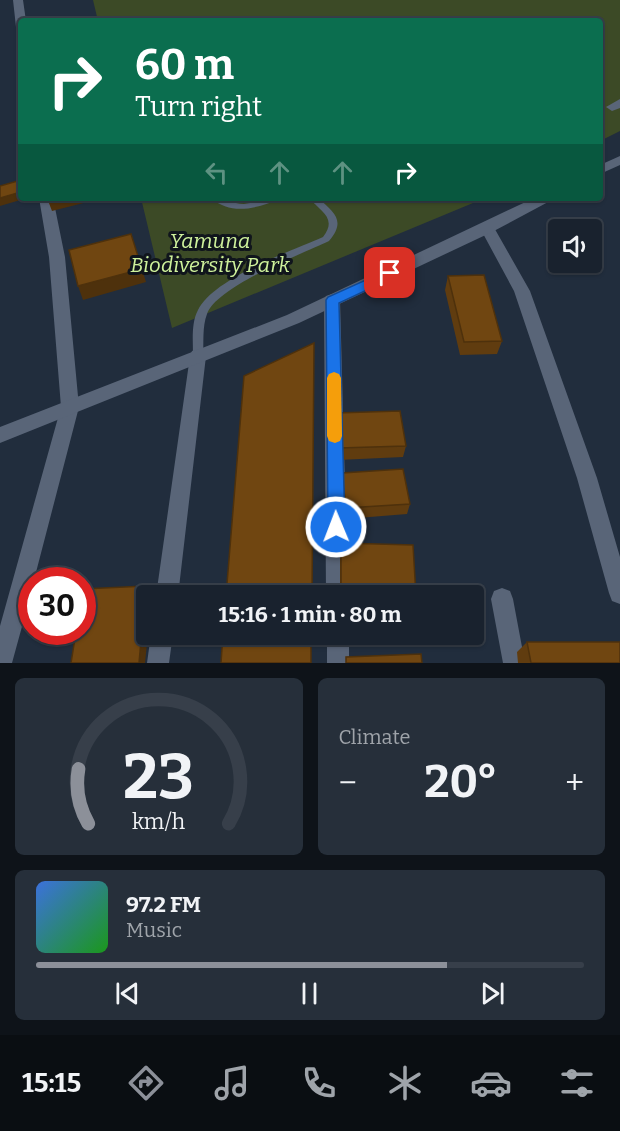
<!DOCTYPE html>
<meta charset="utf-8">
<style>
:root{--surface:#19222e;--page:#262f3a;--text:#f1f3f6;--muted:#9fa4aa;--line:#373f4a;--accent:#8c9099}
body{margin:0;font-family:Bitter,serif;background:var(--page);color:var(--text);height:100vh;display:flex;flex-direction:column;font-size:22px;white-space:nowrap}
*{box-sizing:border-box;margin:0}
p{font-size:20px;color:var(--muted)}
.icon{flex:none;width:33px;height:33px;fill:none;stroke:currentColor;stroke-width:2;stroke-linecap:round;stroke-linejoin:round}
.map{position:relative;height:663px;overflow:hidden}
.panel{display:flex;flex-direction:column;gap:15px;padding:15px;background:#0e1319;flex:1}
.panel>*{flex:none}
.top-card{position:absolute;left:18px;top:18px;width:585px;height:183px;border-radius:6px;box-shadow:0 2px 4px #0004,0 0 0 2px var(--line);background:#0b6e4f;color:#fff;overflow:hidden}
.tools{position:absolute;left:548px;top:219px;display:grid;gap:12px}
.tools a{display:grid;place-items:center;width:54px;height:54px;border-radius:6px;background:var(--surface);box-shadow:0 2px 4px #0004,0 0 0 2px var(--line);font-size:30px}
.speed{position:absolute;left:18px;top:567px;display:flex;gap:12px;font-size:30px;font-weight:700;text-align:center}
.speed>*{display:grid;place-content:center;width:78px;height:78px;border-radius:50%;background:var(--surface);box-shadow:0 2px 4px #0004,0 0 0 2px var(--line);line-height:1}
.speed .limit{border:9px solid #d22;background:#fff;color:#111}
.pin{position:absolute;display:grid;place-items:center;width:51px;height:51px;color:#fff;margin:-26px;border-radius:12px;box-shadow:0 3px 9px #0006}
.me{position:absolute;width:66px;margin:-33px;rotate:359deg;stroke-linejoin:round;filter:drop-shadow(0 0 4px #0008)}
.turn{display:flex;align-items:center;gap:21px;height:126px;padding:0 18px;font-size:27px}
.turn .icon{width:78px;height:78px;stroke-width:2.5}
.turn b{display:block;font-size:42px;line-height:51px}
.lanes{display:flex;align-items:center;height:57px;padding:0 18px;background:#0003;justify-content:center;gap:30px;direction:ltr}
.lanes .off{opacity:.35}
.big{font-size:45px;font-weight:700;line-height:1.1}
.panel .tile{flex:1;display:flex;flex-direction:column;justify-content:center;gap:9px;min-width:0;padding:0 21px;border-radius:9px;background:var(--page)}
.panel .dial{align-items:center;gap:0}
.dial svg{height:156px;overflow:visible;fill:none;stroke:var(--line);stroke-width:7;stroke-linecap:round;text-anchor:middle}
.dial text{fill:var(--text);stroke:none}
.song{display:flex;align-items:center;gap:18px}
.cover{width:72px;height:72px;border-radius:9px;background:linear-gradient(135deg,hsl(220 70% 55%),hsl(120 70% 35%))}
.played{height:6px;border-radius:3px;background:linear-gradient(90deg,var(--accent) 75%,var(--line) 75%)}
.keys{display:flex;justify-content:space-around;direction:ltr}
.heat{display:flex;justify-content:space-between;align-items:center;font-size:33px;direction:ltr}
.panel .tiles{flex:1;display:grid;gap:15px;grid-template-columns:1fr 1fr}
.tile:last-child{grid-column:span 2}
.trip{position:absolute;left:136px;top:585px;width:348px;height:60px;border-radius:6px;background:var(--surface);box-shadow:0 2px 4px #0004,0 0 0 2px var(--line);font-weight:700;line-height:60px;text-align:center}
.dock{display:flex;height:96px;justify-content:space-around;align-items:center;background:#0a0e12;color:var(--muted)}
.dock .icon{width:42px;height:42px}
.dock .current{color:var(--accent)}
.dock b{font-size:27px;color:var(--text)}
.map>svg:first-child{display:block}
.green{fill:#3c4a26}
.lines{fill:none;stroke-linecap:round;stroke-linejoin:round}
.service{fill:#596578;fill-rule:evenodd}
.minor{fill:#596578;fill-rule:evenodd}
.tertiary{fill:#596578;fill-rule:evenodd}
.wall{fill:#603c0f}
.shaded-wall{fill:#4e310c}
.building{fill:#704611;stroke:#4e310c;stroke-width:1.5}
.route{fill:#1a73e8;stroke:#114b97;stroke-width:1.5}
.slow{fill:#f59e0b}
.labels{text-anchor:middle;dominant-baseline:central;stroke-width:6;stroke-linejoin:round;paint-order:stroke}
.park-label{font-size:21px;font-style:italic;fill:#cff29c;stroke:#10151c}
</style>
<div class="map">
<svg width="620" height="663" viewBox="0 0 620 663">
<rect width="100%" height="100%" fill="#212d3d"/>
<path class="green" d="M 93,0 L 620,0 L 620,131 L 600,141 L 600,21 L 98,21 Z
M 141,198 L 485,198 L 172,328 Z"/>
<g class="lines">
<path class="service" d="M 211,198 C 223,198 233,204 244,204 C 256,203 265,198 278,198 L 277,200 C 255,209 230,215 211,198 Z
M 309,198 L 318,198 C 335,213 346,221 329,241 C 302,254 217,286 207,314 C 202,327 204,343 203,356 L 202,359 L 194,359 L 193,356 C 193,341 191,323 198,310 C 214,278 291,251 323,237 C 338,218 320,211 309,198 Z"/>
<path class="minor" d="M 13,0 L 23,0 L 26,21 L 21,21 L 21,30 L 16,27 Z
M 620,99 L 620,108 L 612,111 L 606,107 Z
M 39,198 L 53,198 L 65,257 L 79,407 L 34,580 L 32,580 L 32,590 L 12,663 L 0,663 L 0,626 L 61,407 L 49,257 Z
M 487,223 L 492,224 L 530,291 L 597,478 L 620,557 L 620,604 L 612,601 L 609,593 L 577,478 L 514,291 L 480,228 Z
M 332,294 L 338,296 L 340,300 L 348,596 L 326,596 L 324,300 L 326,296 Z
M 198,349 L 204,351 L 206,356 L 178,596 L 156,596 L 190,356 L 192,351 Z
M 502,588 L 510,591 L 513,599 L 525,663 L 503,663 L 491,599 L 494,591 Z
M 151,634 L 173,634 L 169,663 L 147,663 Z
M 327,634 L 349,634 L 349,663 L 327,663 Z"/>
<path class="tertiary" d="M 620,156 L 620,165 L 600,174 L 600,165 Z
M 534,198 L 552,198 L 550,201 L 492,232 L 299,323 L 0,443 L 0,427 L 287,315 Z"/>
</g>
<path class="wall" d="M 448,276 L 502,341 L 497,354 L 460,355 L 445,290 Z
M 336,413 L 406,446 L 403,457 L 338,460 L 336,426 Z
M 342,473 L 410,504 L 407,514 L 345,519 L 341,484 Z
M 341,543 L 416,596 L 340,596 L 340,552 Z
M 527,642 L 620,663 L 518,663 L 517,652 Z"/>
<path class="shaded-wall" d="M 21,192 L 21,198 L 27,198 L 0,206 L 0,198 Z
M 47,198 L 103,198 L 52,211 Z
M 142,269 L 146,282 L 83,300 L 78,286 Z
M 146,586 L 151,595 L 147,596 L 147,634 L 148,634 L 145,663 L 139,663 Z"/>
<path class="building" d="M 21,180 L 21,192 L 0,198 L 0,186 Z
M 131,234 L 142,269 L 78,286 L 69,250 Z
M 484,275 L 502,341 L 464,342 L 448,276 Z
M 314,343 L 312,596 L 226,596 L 244,376 Z
M 400,411 L 406,446 L 339,448 L 336,413 Z
M 403,469 L 410,504 L 346,508 L 342,473 Z
M 341,543 L 413,545 L 416,596 L 341,596 Z
M 146,586 L 139,663 L 71,663 L 76,632 L 82,632 L 82,589 Z
M 223,634 L 311,634 L 311,663 L 221,663 Z
M 527,642 L 620,642 L 620,663 L 531,663 Z
M 421,654 L 422,663 L 346,663 L 346,657 Z"/>
<path class="route" d="M 390,269 L 397,273 L 395,277 L 339,303 L 345,527 L 342,533 L 336,536 L 330,533 L 328,527 L 326,300 L 328,297 Z"/>
<path class="slow" d="M 334,372 L 339,374 L 341,378 L 342,436 L 340,441 L 335,443 L 329,441 L 327,436 L 327,378 L 329,374 Z"/>
<g class="labels">
<g class="park-label">
<text x="210" y="241">Yamuna<tspan x="210" dy="24">Biodiversity Park</tspan></text>
</g>
</g>
</svg>
<div class="tools">
<a><svg class="icon" aria-label="sound" viewBox="0 0 24 24"><path d="M4 9h4l5-4v14l-5-4H4zM17 9q2 3 0 6"/></svg></a>
</div>
<div class="speed"><div class="limit">30</div></div>
<div class="pin" style="left:390px;top:273px;background:#d93025"><svg class="icon" aria-label="arrive" viewBox="0 0 24 24"><path d="M6 21V4h12l-3 4 3 4H6"/></svg></div>
<svg class="me" style="left:336px;top:527px" viewBox="-20 -20 40 40"><circle r="17" fill="#1a73e8" stroke="#fff" stroke-width="3"/><path d="M0-11L8 9 0 5-8 9z" fill="#fff"/></svg>
<div class="trip">15:16 · 1 min · 80 m</div>
<div class="top-card">
<div class="turn"><svg class="icon" aria-label="right" viewBox="0 0 24 24"><path d="M7 20v-9h11M14 6l5 5-5 5"/></svg><div><b>60 m</b>Turn right</div></div>
<div class="lanes"><svg class="icon off" aria-label="left" viewBox="0 0 24 24"><path d="M17 20v-9H6M10 6l-5 5 5 5"/></svg><svg class="icon off" aria-label="ahead" viewBox="0 0 24 24"><path d="M12 20V5M6 11l6-6 6 6"/></svg><svg class="icon off" aria-label="ahead" viewBox="0 0 24 24"><path d="M12 20V5M6 11l6-6 6 6"/></svg><svg class="icon" aria-label="right" viewBox="0 0 24 24"><path d="M7 20v-9h11M14 6l5 5-5 5"/></svg></div>
</div>
</div>
<section class="panel">
<div class="tiles">
<div class="tile dial"><svg viewBox="0 0 100 80">
<path d="M14 69A42 42 0 1 1 86 69"/>
<path d="M14 69A42 42 0 0 1 9 41" stroke="#8c9099"/>
<text x="50" y="56" font-size="32" font-weight="700">23</text>
<text x="50" y="72" font-size="11">km/h</text>
</svg></div>
<div class="tile"><p>Climate</p>
<div class="heat"><a>−</a><b class="big">20°</b><a>+</a></div>
</div>
<div class="tile">
<div class="song"><i class="cover"></i><div><b>97.2 FM</b><p>Music</p></div></div>
<div class="played"></div>
<div class="keys"><svg class="icon" aria-label="previous" viewBox="0 0 24 24"><path d="M18 5L8 12l10 7zM5 5v14"/></svg><svg class="icon" aria-label="pause" viewBox="0 0 24 24"><path d="M8 5v14M16 5v14"/></svg><svg class="icon" aria-label="next" viewBox="0 0 24 24"><path d="M6 5l10 7-10 7zM19 5v14"/></svg></div>
</div>
</div>
</section>
<nav class="dock">
<b>15:15</b>
<svg class="icon current" aria-label="directions" viewBox="0 0 24 24"><path d="M12 3l9 9-9 9-9-9zM9 14v-3h6M13 9l2 2-2 2"/></svg>
<svg class="icon" aria-label="music" viewBox="0 0 24 24"><path d="M9 18V5l10-2v13"/><circle cx="6" cy="18" r="3"/><circle cx="16" cy="16" r="3"/></svg>
<svg class="icon" aria-label="phone" viewBox="0 0 24 24"><path d="M5 4h4l2 5-3 2q2 4 5 5l2-3 5 2v4C11 20 4 13 5 4z"/></svg>
<svg class="icon" aria-label="climate" viewBox="0 0 24 24"><path d="M12 3v18M4 7l16 10M4 17L20 7"/></svg>
<svg class="icon" aria-label="car" viewBox="0 0 24 24"><path d="M5 17H2v-5l4-1 3-4h7l3 4 3 1v5h-3M9 17h6M6 11h13"/><circle cx="7" cy="17" r="2"/><circle cx="17" cy="17" r="2"/></svg>
<svg class="icon" aria-label="filters" viewBox="0 0 24 24"><path d="M4 7h16M4 17h16"/><circle cx="9" cy="7" r="2"/><circle cx="15" cy="17" r="2"/></svg>
</nav>
